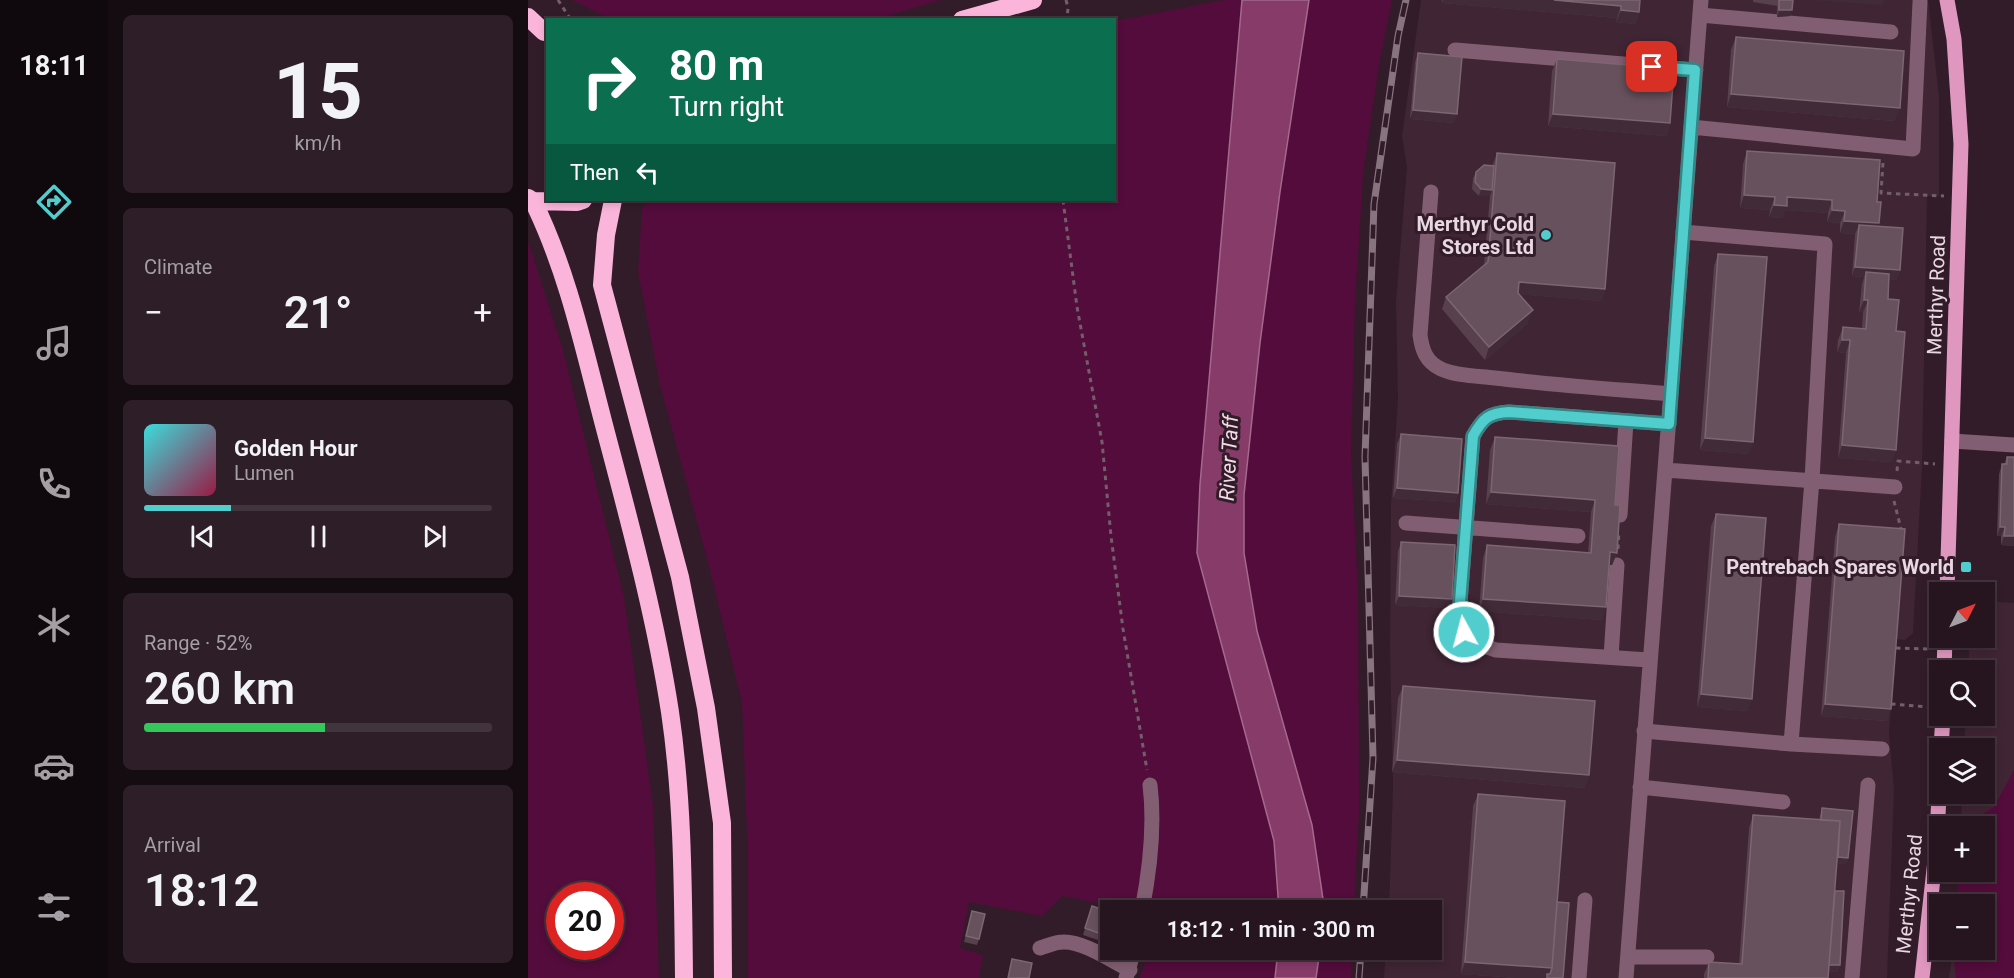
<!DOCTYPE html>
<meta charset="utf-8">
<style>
:root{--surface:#26151f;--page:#2e1e28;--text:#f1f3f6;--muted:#a49fa4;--line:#42343d;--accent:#52cdcd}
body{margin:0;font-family:Roboto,sans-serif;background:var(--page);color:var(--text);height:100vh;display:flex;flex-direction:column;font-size:22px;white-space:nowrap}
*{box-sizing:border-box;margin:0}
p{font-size:20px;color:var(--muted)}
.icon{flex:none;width:33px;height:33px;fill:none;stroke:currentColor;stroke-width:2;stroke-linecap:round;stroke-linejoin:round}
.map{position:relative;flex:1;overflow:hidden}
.drawer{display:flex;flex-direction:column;gap:15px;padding:15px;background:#150c11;width:420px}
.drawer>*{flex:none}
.guide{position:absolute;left:18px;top:18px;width:570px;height:183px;border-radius:0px;box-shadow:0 3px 9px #0003,0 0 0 2px var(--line);background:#0b6e4f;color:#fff;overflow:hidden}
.needle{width:39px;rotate:48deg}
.controls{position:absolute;left:1401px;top:582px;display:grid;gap:12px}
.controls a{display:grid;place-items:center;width:66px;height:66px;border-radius:0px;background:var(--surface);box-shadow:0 3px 9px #0003,0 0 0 2px var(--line);font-size:30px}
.speed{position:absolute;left:18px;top:882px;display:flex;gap:12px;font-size:30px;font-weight:700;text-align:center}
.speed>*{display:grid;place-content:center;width:78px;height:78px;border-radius:50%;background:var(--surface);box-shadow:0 3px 9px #0003,0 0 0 2px var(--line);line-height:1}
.speed .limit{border:9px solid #d22;background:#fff;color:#111}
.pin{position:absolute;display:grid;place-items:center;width:51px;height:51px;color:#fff;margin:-26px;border-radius:12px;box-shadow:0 3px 9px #0006}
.me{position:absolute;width:66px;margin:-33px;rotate:353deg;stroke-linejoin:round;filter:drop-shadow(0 0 4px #0008)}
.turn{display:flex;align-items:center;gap:21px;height:126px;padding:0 24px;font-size:27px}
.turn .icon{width:78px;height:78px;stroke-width:2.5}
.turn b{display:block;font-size:42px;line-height:51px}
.then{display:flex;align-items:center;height:57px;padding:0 24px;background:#0003;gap:12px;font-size:22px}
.big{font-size:45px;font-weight:600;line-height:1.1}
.drawer .widget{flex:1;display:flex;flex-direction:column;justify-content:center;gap:9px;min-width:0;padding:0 21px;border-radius:9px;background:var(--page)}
.drawer .dial{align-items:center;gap:0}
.dial b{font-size:78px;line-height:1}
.song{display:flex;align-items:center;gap:18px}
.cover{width:72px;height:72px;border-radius:9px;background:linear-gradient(135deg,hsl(180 70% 55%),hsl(340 70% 35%))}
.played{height:6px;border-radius:3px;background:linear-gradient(90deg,var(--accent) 25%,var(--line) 25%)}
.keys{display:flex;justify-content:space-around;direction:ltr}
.heat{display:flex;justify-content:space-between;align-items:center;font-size:33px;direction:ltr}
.charge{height:9px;border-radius:4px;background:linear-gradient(90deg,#34c759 52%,var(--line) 0)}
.trip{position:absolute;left:572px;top:900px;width:342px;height:60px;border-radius:0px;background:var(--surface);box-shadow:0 3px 9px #0003,0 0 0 2px var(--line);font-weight:600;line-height:60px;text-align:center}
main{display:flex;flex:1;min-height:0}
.tabs{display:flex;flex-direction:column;width:108px;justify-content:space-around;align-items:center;background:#0f080c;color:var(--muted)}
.tabs .icon{width:42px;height:42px}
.tabs .current{color:var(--accent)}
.tabs b{font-size:27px;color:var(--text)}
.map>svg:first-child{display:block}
.built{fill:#402534}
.green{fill:#530c3b;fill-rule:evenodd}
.water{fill:#873b69;stroke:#a46a8d;stroke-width:1.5}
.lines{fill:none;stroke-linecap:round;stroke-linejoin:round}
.path{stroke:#725f6a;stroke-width:3;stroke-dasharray:4.5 4.5;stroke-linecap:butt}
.minor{stroke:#815e71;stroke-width:15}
.major{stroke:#df97c0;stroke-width:15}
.highway{stroke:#fbb5db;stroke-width:18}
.rail-casing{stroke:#87747f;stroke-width:7}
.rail{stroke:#321c29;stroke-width:4.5;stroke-dasharray:14;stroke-linecap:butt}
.wall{fill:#58404d}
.shaded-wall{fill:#422b38}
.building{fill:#67515d;stroke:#7c6671;stroke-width:1.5}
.route-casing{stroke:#358585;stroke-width:15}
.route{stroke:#52cdcd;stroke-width:10}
.poi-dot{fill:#52cdcd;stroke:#321c29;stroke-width:2}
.labels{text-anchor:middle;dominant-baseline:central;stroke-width:6;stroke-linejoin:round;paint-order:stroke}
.poi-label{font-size:20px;font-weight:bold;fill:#e8d8e0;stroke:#321c29;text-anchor:end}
.street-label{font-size:20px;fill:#e8d8e0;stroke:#321c29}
.water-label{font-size:21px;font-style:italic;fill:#f1dbe6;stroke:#321c29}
</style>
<main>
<nav class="tabs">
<b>18:11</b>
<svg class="icon current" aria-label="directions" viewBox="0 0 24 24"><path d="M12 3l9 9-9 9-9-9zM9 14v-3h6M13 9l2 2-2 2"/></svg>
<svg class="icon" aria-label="music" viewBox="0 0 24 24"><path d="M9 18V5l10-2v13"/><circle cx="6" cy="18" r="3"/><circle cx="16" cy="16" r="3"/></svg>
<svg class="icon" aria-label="phone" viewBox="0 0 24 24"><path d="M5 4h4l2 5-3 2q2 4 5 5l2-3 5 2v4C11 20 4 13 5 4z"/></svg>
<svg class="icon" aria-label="climate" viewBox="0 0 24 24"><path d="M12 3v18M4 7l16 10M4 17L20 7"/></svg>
<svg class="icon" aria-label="car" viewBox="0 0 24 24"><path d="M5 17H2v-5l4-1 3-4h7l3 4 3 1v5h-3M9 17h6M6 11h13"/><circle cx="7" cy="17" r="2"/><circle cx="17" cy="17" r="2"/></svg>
<svg class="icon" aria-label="filters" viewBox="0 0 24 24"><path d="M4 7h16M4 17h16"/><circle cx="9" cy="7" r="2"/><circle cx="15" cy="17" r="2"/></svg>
</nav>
<section class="drawer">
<div class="widget dial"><b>15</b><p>km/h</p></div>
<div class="widget"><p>Climate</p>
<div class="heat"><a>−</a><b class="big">21°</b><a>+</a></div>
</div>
<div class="widget">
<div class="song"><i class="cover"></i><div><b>Golden Hour</b><p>Lumen</p></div></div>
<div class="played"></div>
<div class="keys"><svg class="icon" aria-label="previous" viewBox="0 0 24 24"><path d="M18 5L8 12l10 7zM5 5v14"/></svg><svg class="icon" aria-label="pause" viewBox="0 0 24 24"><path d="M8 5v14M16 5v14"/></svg><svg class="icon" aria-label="next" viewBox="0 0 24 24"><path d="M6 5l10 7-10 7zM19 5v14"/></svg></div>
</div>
<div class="widget"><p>Range · 52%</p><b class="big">260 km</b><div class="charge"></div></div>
<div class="widget"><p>Arrival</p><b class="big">18:12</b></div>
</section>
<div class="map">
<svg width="1486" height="978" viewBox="0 0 1486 978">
<rect width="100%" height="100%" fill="#321c29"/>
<path class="built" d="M 893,0 L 1400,0 L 1411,97 L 1411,196 L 1399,196 L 1394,467 L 1385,633 L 1377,640 L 1368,639 L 1361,733 L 1366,790 L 1359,978 L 856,978 L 858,950 L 903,950 L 903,910 L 861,910 L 865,786 L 862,648 L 863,504 L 870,399 L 868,302 L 879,167 L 874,136 Z
M 1457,601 L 1486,603 L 1486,978 L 1421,978 L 1425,950 L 1456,950 L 1456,904 L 1429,904 L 1431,872 L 1456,872 L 1456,826 L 1433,826 L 1434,794 L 1456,794 L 1456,748 L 1436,748 L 1438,716 L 1456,716 L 1456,670 L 1440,670 L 1442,638 L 1456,638 Z"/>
<path class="green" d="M 44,0 L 413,0 L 348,19 L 84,20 Z
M 696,0 L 714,0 L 672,484 L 669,553 L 746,841 L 751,910 L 605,910 L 535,896 L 514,916 L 441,902 L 432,948 L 455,955 L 451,978 L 220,978 L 220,858 L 214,703 L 182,570 L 132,385 L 110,272 L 114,209 L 120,200 L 586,200 L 587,21 Z
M 781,0 L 864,0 L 851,65 L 835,174 L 827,304 L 823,454 L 830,589 L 831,810 L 826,910 L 794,910 L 795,899 L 784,825 L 729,631 L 716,553 L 716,495 L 732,343 L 752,192 Z
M 0,241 L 35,350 L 96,597 L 125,805 L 131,978 L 0,978 ZM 32,896 L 82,896 L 82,946 L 32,946 Z
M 1486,770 L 1486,978 L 1428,978 L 1425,950 L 1456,950 L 1456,904 L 1429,904 L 1431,872 L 1456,872 L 1456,826 L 1435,826 L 1466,807 Z
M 621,950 L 750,950 L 747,978 L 612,978 Z
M 792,950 L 824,950 L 823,978 L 788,978 Z"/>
<path class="water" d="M 714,0 L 781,0 L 752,192 L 732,343 L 716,495 L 716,553 L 729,631 L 784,825 L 795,899 L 794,910 L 751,910 L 746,841 L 669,553 L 672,484 Z
M 750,950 L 792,950 L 788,978 L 747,978 Z"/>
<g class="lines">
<path class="path" d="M 30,0 L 43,20
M 538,0 L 540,8 L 539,20
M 1355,163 L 1353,193 L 1416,196
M 535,200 L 549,307 L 574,442 L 583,536 L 595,629 L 619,770
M 1369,471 L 1370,461 L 1407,464
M 1366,501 L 1374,533
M 1090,549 L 1091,531
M 1368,648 L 1402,649
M 1363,704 L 1401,707"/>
<path class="minor" d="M 1172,15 L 1363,32
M 927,50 L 1168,70
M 1163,127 L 1385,149 L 1392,2
M 903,192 L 892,335 C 894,350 898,362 913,369 C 928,376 950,376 967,378 C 1026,385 1084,389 1143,394
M 1155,232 L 1297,244 L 1284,480 L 1263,744
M 1424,441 L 1486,445
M 1137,470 L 1367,487
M 1092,515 L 1098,421
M 878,523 L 1050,536
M 1083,657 L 1089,565
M 1121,660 L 968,650 C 945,643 938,639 931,615 L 945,436 C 955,418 961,413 981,412 L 1141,424
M 1116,731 L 1263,744 L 1354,749
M 1112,787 L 1255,802
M 614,910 C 622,869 627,826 622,785
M 512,948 C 519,946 527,942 535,942 C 555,941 584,961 602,970
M 1100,957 L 1179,957
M 598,978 L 606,950
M 1051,978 L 1057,900
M 1098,978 L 1173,0
M 1324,978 L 1340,785"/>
<path class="major" d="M 1419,592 L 1433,144 L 1426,39 L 1419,0
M 1416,670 L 1417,638
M 1413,748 L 1415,716
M 1394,978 L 1408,851 L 1412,779"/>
<path class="highway" d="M 0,17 L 16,32
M 434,20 L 505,0
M 0,198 L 5,201 L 49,202 L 55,200
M 85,200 L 78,235 L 74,285 L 152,577 L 178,708 L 194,823 L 195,978
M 5,201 C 40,272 56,349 76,425 C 101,520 127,614 142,712 C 155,800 155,889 156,978"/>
<g class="rail-casing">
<path id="rail" d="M 835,910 L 845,758 L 837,457 L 846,204 L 870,36 L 878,0
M 831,978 L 833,950"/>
</g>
<use href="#rail" class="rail"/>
</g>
<path class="wall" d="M 914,0 L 1112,0 L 1111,12 L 1107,24 L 1088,22 L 1089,18 L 914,3 Z
M 1225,0 L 1265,0 L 1262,16 L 1249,17 L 1249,6 L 1225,2 Z
M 1208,37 L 1367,121 L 1199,107 L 1203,50 Z
M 890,53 L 926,123 L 882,119 L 887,62 Z
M 1029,59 L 1142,123 L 1138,136 L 1020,126 L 1024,71 Z
M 1219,151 L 1349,202 L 1350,226 L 1372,270 L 1368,280 L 1361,279 L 1360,299 L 1368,331 L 1368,450 L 1363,462 L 1310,458 L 1318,353 L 1309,352 L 1310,340 L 1315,327 L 1334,329 L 1335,312 L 1331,312 L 1334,284 L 1336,277 L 1324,276 L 1327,234 L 1312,233 L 1312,223 L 1299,222 L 1300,213 L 1257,210 L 1254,218 L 1241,217 L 1242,210 L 1212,208 L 1215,164 Z
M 969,153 L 1077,289 L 1073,301 L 991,294 L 1000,323 L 957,360 L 914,309 L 918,297 L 956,265 L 962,196 L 951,196 L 944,189 L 945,178 L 948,172 L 964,166 Z
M 1190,254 L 1221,454 L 1172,450 L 1186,266 Z
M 873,434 L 930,493 L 927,502 L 865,498 L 869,444 Z
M 967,437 L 1087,505 L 1089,553 L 1084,565 L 1081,565 L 1074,620 L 951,611 L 955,558 L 959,545 L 1060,553 L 1063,512 L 958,504 L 962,450 Z
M 1479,457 L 1486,457 L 1486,546 L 1473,545 L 1473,536 L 1469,536 L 1471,474 L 1474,464 L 1476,464 Z
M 1188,514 L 1220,711 L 1169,707 L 1183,526 Z
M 1311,524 L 1359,721 L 1293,716 L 1307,537 Z
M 873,542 L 924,599 L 920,608 L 867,605 L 870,551 Z
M 875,686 L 1061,775 L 1056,788 L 864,772 L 870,698 Z
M 950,794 L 1029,902 L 1035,978 L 987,978 L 933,974 L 945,806 Z
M 1294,808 L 1320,858 L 1317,864 L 1309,863 L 1307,891 L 1312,965 L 1309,972 L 1301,971 L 1300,978 L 1176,978 L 1176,974 L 1181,962 L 1211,964 L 1221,828 L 1225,815 L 1291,820 Z
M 564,906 L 582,916 L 573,941 L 555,935 Z
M 444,911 L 451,939 L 449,945 L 436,942 Z"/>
<path class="shaded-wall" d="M 915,0 L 1026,0 L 1093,6 L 1089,18 L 914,3 Z
M 1282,0 L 1356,0 L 1354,5 Z
M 1093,10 L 1111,12 L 1107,24 L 1088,22 Z
M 1251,10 L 1264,10 L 1262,16 L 1249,17 Z
M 1203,94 L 1372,108 L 1367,121 L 1199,107 Z
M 885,110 L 929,114 L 926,123 L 882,119 Z
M 1025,114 L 1142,123 L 1138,136 L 1020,126 Z
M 953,189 L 964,190 L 962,196 L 951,196 Z
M 1216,195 L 1247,197 L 1242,210 L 1212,208 Z
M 1259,197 L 1304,200 L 1300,213 L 1257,210 L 1254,218 L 1241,217 L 1246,205 Z
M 1304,210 L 1317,211 L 1312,223 L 1299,222 Z
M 1316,221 L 1351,223 L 1347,236 L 1331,225 L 1327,234 L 1312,233 Z
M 1327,267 L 1372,270 L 1368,280 L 1338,277 L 1338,272 L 1336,277 L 1324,276 Z
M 991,282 L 1077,289 L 1073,301 L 987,294 Z
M 1336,300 L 1340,300 L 1335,312 L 1331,312 Z
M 1005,310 L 1000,323 L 957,360 L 961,347 Z
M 1314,340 L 1322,340 L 1318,353 L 1309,352 Z
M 1177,438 L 1225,442 L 1221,454 L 1172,450 Z
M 1314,445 L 1368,450 L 1363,462 L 1310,458 Z
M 869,488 L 930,493 L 927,502 L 865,498 Z
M 963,492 L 1067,500 L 1063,512 L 958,504 Z
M 1472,527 L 1477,527 L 1473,536 L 1469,536 Z
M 1476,536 L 1486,536 L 1486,546 L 1473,545 Z
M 1082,552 L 1089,553 L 1084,565 L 1077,565 Z
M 871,596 L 924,599 L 920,608 L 867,605 Z
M 955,599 L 1078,607 L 1074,620 L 951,611 Z
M 1173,694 L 1224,699 L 1220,711 L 1169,707 Z
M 1297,704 L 1363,709 L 1359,721 L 1293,716 Z
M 869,760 L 1061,775 L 1056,788 L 864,772 Z
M 1307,856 L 1320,858 L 1317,864 L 1304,863 Z
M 937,962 L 1024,968 L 1021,978 L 1019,974 L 1018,978 L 987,978 L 933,974 Z
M 1299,965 L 1312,965 L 1309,972 L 1297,971 Z"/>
<path class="building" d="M 1026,0 L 1112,0 L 1111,12 L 1093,10 L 1093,6 Z
M 1251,0 L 1265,0 L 1264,10 L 1251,10 Z
M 1208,37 L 1376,51 L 1372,108 L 1203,94 Z
M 890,53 L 934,57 L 929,114 L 885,110 Z
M 1029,59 L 1146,69 L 1142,123 L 1025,114 Z
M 1219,151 L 1352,160 L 1349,202 L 1353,202 L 1351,223 L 1316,221 L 1317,211 L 1304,210 L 1304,200 L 1259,197 L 1259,206 L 1246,205 L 1247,197 L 1216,195 Z
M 969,153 L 1087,163 L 1077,289 L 991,282 L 990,293 L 1005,310 L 961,347 L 918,297 L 960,262 Z
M 956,165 L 966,166 L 964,190 L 953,189 L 947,182 L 948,172 Z
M 1331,225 L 1375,228 L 1372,270 L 1327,267 Z
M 1190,254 L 1239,257 L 1225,442 L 1177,438 Z
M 1338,272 L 1361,274 L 1360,299 L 1371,300 L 1368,331 L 1377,332 L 1368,450 L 1314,445 L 1322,340 L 1314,340 L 1315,327 L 1338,329 L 1340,300 L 1336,300 Z
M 873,434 L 934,439 L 930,493 L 869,488 Z
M 967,437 L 1091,446 L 1087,505 L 1092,505 L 1089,553 L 1082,552 L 1078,607 L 955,599 L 959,545 L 1063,553 L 1067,500 L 963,492 Z
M 1479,457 L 1486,457 L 1486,536 L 1476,536 L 1477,527 L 1472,527 L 1474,464 L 1479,464 Z
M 1188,514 L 1238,518 L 1224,699 L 1173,694 Z
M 1311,524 L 1377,529 L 1363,709 L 1297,704 Z
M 873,542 L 927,545 L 924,599 L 871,596 Z
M 875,686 L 1067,701 L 1061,775 L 869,760 Z
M 950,794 L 1037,801 L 1024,968 L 937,962 Z
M 1294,808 L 1325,811 L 1320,858 L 1310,857 L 1312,821 L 1293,820 Z
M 1225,815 L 1312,821 L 1300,978 L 1180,978 L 1181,962 L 1214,964 Z
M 1307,891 L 1316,891 L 1312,965 L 1301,965 Z
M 1029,902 L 1041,903 L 1035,978 L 1019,978 L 1019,974 L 1022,974 L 1024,968 Z
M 564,906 L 582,912 L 582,916 L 576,935 L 557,928 Z
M 444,911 L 457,914 L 451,939 L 438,936 Z
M 484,959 L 504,963 L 501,978 L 480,978 Z"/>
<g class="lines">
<g class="route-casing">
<path id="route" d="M 936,632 L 931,615 L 945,436 C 955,418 961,413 981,412 L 1141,424 L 1167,70 L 1124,67"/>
</g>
<use href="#route" class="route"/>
</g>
<g class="poi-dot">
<circle cx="1018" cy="235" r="6"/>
<rect x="1432" y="561" width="12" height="12" rx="3"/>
</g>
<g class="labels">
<g class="poi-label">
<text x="1006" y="224">Merthyr Cold<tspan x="1006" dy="23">Stores Ltd</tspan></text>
<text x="1426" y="567">Pentrebach Spares World</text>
</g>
<g class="street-label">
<text transform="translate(1408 295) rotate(-88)">Merthyr Road</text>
<text transform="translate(1381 894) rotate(-84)">Merthyr Road</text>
</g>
<g class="water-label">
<text transform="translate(701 458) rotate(-87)">River Taff</text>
</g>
</g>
</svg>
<div class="controls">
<a><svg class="needle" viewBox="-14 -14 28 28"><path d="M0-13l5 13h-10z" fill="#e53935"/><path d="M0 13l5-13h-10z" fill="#a49fa4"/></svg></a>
<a><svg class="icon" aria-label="search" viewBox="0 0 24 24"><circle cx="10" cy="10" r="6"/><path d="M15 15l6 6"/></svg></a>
<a><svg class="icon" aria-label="layers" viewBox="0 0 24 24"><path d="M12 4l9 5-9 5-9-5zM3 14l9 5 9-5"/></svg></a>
<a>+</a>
<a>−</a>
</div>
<div class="speed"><div class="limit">20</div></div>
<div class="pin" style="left:1124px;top:67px;background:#d93025"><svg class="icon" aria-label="arrive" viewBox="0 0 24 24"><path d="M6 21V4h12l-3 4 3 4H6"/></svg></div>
<svg class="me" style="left:936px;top:632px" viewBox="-20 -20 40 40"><circle r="17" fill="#52cdcd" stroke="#fff" stroke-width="3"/><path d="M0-11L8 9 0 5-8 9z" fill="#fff"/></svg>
<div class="trip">18:12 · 1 min · 300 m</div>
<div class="guide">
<div class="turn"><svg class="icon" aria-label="right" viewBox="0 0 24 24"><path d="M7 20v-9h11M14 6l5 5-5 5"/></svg><div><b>80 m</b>Turn right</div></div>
<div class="then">Then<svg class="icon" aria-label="left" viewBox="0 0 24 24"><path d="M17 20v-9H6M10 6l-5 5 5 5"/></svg></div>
</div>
</div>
</main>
